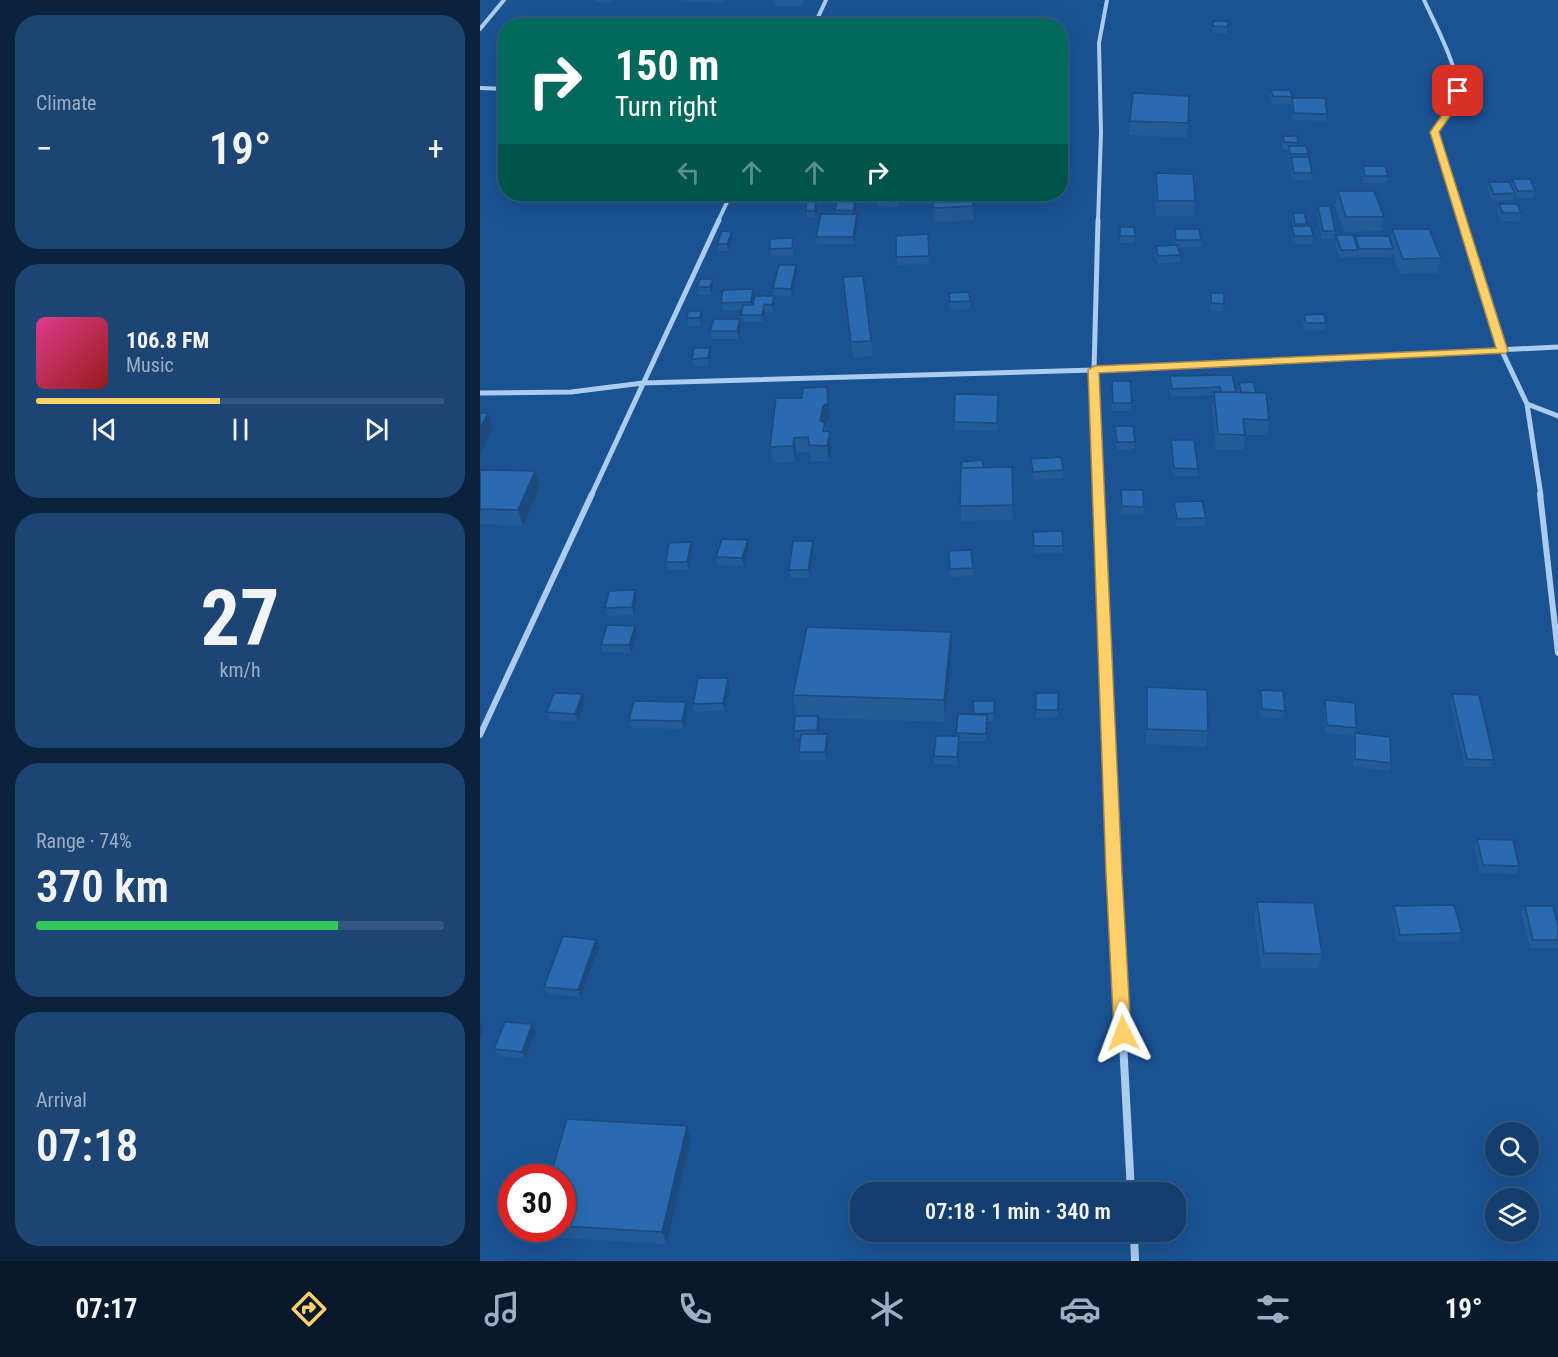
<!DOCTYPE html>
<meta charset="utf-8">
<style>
:root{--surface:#143e6e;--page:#1d4573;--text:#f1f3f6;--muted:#9daec2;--line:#335781;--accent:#ffcf69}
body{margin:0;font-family:"Roboto Condensed",sans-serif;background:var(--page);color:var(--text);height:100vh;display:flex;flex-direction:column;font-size:22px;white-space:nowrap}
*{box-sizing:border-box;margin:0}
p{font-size:20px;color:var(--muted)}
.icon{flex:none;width:33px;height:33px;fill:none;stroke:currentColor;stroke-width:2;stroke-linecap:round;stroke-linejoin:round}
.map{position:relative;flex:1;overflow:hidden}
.panel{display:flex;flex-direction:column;gap:15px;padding:15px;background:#0b223c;width:480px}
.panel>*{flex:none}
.top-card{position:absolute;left:18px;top:18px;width:570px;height:183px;border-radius:24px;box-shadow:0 6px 24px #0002,0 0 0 2px var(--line);background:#00695c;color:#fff;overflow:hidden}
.buttons{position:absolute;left:1005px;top:1122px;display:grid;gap:12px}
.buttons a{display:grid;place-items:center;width:54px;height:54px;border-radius:50%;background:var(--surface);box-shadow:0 6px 24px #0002,0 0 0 2px var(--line);font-size:30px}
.speed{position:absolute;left:18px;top:1164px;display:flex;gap:12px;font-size:30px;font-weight:700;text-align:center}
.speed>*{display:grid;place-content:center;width:78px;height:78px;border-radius:50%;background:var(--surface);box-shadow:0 6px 24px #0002,0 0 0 2px var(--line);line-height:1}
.speed .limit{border:9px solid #d22;background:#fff;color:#111}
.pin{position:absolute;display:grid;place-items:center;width:51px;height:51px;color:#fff;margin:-26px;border-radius:12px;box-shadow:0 3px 9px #0006}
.me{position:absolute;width:66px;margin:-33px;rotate:357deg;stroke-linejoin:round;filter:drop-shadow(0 0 4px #0008)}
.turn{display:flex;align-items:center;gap:21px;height:126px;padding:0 18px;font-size:27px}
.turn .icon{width:78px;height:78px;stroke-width:2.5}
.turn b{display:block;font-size:42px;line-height:51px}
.lanes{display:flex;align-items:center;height:57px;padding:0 18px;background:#0003;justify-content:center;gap:30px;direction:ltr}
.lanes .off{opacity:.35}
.big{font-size:45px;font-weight:600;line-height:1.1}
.panel .widget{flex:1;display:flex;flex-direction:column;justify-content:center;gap:9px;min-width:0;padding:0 21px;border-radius:24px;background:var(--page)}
.panel .dial{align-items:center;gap:0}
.dial b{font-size:78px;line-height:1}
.song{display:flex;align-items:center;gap:18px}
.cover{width:72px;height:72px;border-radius:9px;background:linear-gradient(135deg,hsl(330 70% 55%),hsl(0 70% 35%))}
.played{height:6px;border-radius:3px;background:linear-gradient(90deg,var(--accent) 45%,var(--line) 45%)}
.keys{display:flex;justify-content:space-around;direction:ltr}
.heat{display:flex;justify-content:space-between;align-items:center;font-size:33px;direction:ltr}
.charge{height:9px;border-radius:4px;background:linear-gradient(90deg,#34c759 74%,var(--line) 0)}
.trip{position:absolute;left:370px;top:1182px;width:336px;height:60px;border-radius:24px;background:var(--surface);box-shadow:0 6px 24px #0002,0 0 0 2px var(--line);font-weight:600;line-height:60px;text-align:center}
.tab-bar{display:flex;height:96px;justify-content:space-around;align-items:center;background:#08192c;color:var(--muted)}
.tab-bar .icon{width:42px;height:42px}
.tab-bar .selected{color:var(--accent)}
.tab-bar b{font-size:27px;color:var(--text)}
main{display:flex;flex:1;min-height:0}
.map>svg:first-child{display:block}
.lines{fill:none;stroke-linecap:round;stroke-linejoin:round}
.street-far3{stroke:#abccef;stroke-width:4}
.street-far2{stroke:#abccef;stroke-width:5}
.street-far1{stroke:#abccef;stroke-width:6}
.street{stroke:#abccef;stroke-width:8}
.wall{fill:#235b98}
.shaded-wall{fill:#1d4a7c}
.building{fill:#296ab1;stroke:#1d4a7c;stroke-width:1.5}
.route{fill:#ffcf69;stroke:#a68744;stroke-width:1.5}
</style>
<main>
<section class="panel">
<div class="widget"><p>Climate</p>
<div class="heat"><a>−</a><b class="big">19°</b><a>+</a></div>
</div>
<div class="widget">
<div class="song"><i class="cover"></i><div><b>106.8 FM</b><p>Music</p></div></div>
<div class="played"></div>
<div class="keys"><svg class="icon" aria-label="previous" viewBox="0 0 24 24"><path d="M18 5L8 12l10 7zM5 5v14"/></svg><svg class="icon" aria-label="pause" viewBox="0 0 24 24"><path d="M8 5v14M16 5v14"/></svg><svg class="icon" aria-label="next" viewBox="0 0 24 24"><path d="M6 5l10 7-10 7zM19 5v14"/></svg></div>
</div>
<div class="widget dial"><b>27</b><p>km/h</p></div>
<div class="widget"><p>Range · 74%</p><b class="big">370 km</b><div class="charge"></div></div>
<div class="widget"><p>Arrival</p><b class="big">07:18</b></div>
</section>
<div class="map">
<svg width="1078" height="1261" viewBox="0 0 1078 1261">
<rect width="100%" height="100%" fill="#1a5293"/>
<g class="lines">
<path class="street-far3" d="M 944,0 C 954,22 979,69 978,92 C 977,106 963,121 955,132 L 982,221
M 334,26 L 346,0
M 0,29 L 24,0
M 0,88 L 26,89
M 238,221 L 251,194
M 618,221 L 621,133 L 619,43 L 627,0"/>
<path class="street-far2" d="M 618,220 L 614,370 L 619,496
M 982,220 L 1022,351 L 1047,404 L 1061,496
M 0,393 L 91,392 L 163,383 L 614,370 L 1078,347
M 1047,404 L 1078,416
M 111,496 L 239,220"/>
<path class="street-far1" d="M 619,494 L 633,837
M 1060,494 L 1078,653
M 0,735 L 112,494"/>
<path class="street" d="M 632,835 L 651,1192
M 654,1232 L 655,1261"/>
</g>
<path class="wall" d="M 115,0 L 133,0 L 131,3 L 115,2 Z
M 204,0 L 244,0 L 242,3 L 204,1 Z
M 294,0 L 325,0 L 322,7 L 295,6 Z
M 733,21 L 748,27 L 747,34 L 733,33 Z
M 791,90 L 812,97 L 811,104 L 792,104 L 790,97 Z
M 653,93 L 708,123 L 707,138 L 649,135 Z
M 812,98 L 847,114 L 846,121 L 813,120 L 811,105 Z
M 803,136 L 818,143 L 817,146 L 828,154 L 828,157 L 832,173 L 831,180 L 812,180 L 810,164 L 810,161 L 808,153 L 808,150 L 803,149 L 802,143 Z
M 883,166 L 908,176 L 906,184 L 884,183 L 882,173 Z
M 676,173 L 715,201 L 714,216 L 676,216 L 675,188 Z
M 1032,179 L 1055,191 L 1053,198 L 1036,198 L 1035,195 L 1033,200 L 1012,201 L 1007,189 L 1009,182 L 1031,185 Z
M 858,191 L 904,217 L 901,231 L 864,232 L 855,206 Z
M 451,194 L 492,194 L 493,206 L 494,220 L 455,222 Z
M 419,197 L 418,207 L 398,206 L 398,199 Z
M 378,199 L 375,214 L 377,214 L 378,222 L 374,244 L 337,244 L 336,237 L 355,214 L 355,210 Z
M 1019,204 L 1041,213 L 1039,221 L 1021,221 L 1017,211 Z
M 838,206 L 855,231 L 854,239 L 842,239 L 837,214 Z
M 337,208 L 336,218 L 327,218 L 326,211 Z
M 813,213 L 827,224 L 826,226 L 833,236 L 832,244 L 813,244 L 811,233 L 813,226 L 812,220 Z
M 640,227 L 655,236 L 654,243 L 640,243 Z
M 695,229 L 721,240 L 721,247 L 698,248 L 700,255 L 700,262 L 678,264 L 675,254 L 676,246 L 695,245 L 694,237 Z
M 912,229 L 961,258 L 957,273 L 920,274 L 912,252 L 911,257 L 878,257 L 877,253 L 876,257 L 860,258 L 855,243 L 856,235 L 875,240 L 876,236 L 910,240 Z
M 448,234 L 449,264 L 417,265 L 416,236 Z
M 253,239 L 248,251 L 238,251 L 237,244 Z
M 314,246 L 313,256 L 291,256 L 290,249 Z
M 317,273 L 312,296 L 294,296 L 295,303 L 293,312 L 285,312 L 283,322 L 262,322 L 261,315 L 262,310 L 243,311 L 241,303 L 274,296 L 273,305 L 294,296 L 293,288 Z
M 363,277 L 391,341 L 393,356 L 373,358 Z
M 233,279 L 234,287 L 231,295 L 219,295 L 217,287 Z
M 469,293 L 490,301 L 490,309 L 470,310 Z
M 731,293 L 744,304 L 743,312 L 730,311 Z
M 221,311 L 222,318 L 221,326 L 208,326 L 207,318 Z
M 824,315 L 846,323 L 845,330 L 825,331 L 822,322 Z
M 260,319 L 261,326 L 259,339 L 232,339 L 230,331 Z
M 231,355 L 229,366 L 214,366 L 212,359 Z
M 752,375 L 756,392 L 758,392 L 759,383 L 776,393 L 789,420 L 787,435 L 765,435 L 763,450 L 736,450 L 732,407 L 734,395 L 691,397 L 689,383 L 690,376 Z
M 632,381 L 652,403 L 651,411 L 632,411 Z
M 518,395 L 517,431 L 474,430 L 474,422 Z
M 349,402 L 350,419 L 345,422 L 346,432 L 350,432 L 351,447 L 349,461 L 331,461 L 330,452 L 316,453 L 315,462 L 293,463 L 290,447 Z
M 635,426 L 655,442 L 654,450 L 637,450 L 634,434 Z
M 691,440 L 718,469 L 717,476 L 693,476 L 690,448 Z
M 551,459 L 583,470 L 583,478 L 553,480 Z
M 481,462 L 504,468 L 532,467 L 533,520 L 481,521 Z
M 0,470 L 60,487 L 43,526 L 0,524 Z
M 641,490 L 664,507 L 663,515 L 641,514 Z
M 694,502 L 726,518 L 725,526 L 696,527 L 694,510 Z
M 553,532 L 583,546 L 583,553 L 554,554 Z
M 268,540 L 269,548 L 264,566 L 237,565 L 236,557 Z
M 333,541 L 334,548 L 330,578 L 310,578 L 309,570 Z
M 211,542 L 213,550 L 209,570 L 188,570 L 186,562 Z
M 469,551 L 493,568 L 494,576 L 470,577 Z
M 157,598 L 154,615 L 127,616 L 125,608 Z
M 471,632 L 472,654 L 465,722 L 338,718 L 339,734 L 347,734 L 348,742 L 346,760 L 320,760 L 319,752 L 321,738 L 315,738 L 314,731 L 316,716 L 313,695 Z
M 157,634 L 151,653 L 123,652 L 121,645 Z
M 248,678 L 250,685 L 245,711 L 214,712 L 213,704 Z
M 667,687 L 728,731 L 726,747 L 666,744 L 666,703 Z
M 781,690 L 805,711 L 803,719 L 780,717 L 780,698 Z
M 556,693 L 578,693 L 578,717 L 556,718 Z
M 102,694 L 105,702 L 98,722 L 70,720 L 67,712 Z
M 972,694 L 1014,760 L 1011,767 L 985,767 L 970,702 Z
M 845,700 L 876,728 L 875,733 L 911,763 L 909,771 L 873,767 L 873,741 L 874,736 L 845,733 L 844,708 Z
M 493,701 L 514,701 L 514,721 L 507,721 L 506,741 L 479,741 L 478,765 L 454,764 L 454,756 L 476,736 L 476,733 L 494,715 Z
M 208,710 L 204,729 L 151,728 L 149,720 Z
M 997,839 L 1039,866 L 1036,874 L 1000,873 L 994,847 Z
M 777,902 L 842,954 L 838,968 L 781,968 L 774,917 Z
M 914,906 L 982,933 L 979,941 L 917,942 L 912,914 Z
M 1045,906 L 1078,926 L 1078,948 L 1050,948 L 1041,913 Z
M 119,947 L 101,997 L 67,994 L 64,987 Z
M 52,1024 L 56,1032 L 45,1059 L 18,1056 L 14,1049 Z
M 211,1139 L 187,1244 L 64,1237 L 59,1228 L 82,1228 L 82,1178 Z"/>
<path class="shaded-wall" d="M 377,194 L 378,199 L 374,218 L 373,211 Z
M 336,201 L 337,208 L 336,218 L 335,211 Z
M 377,214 L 378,222 L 374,244 L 373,237 Z
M 252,232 L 253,239 L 248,251 L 247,244 Z
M 316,265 L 317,273 L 312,296 L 311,289 Z
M 233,279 L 234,287 L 231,295 L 230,287 Z
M 273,289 L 274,296 L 272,310 L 271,302 Z
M 294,296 L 295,303 L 293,312 L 292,305 Z
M 284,304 L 285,312 L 283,322 L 282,315 Z
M 221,311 L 222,318 L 221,326 L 220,318 Z
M 260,319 L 261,326 L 259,339 L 257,331 Z
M 230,348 L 231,355 L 229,366 L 228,358 Z
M 347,387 L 350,419 L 345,422 L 342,436 L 340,421 Z
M 8,413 L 13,428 L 0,454 L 0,429 Z
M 350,432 L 351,447 L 349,461 L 347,446 Z
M 314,438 L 316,453 L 315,462 L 313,446 Z
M 55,471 L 60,487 L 43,526 L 38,510 Z
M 268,540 L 269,548 L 264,566 L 262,558 Z
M 333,541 L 334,548 L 330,578 L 328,570 Z
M 211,542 L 213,550 L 209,570 L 207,562 Z
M 155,590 L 157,598 L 154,615 L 152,607 Z
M 155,626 L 157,634 L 151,653 L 149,645 Z
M 471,632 L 472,654 L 465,722 L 464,700 Z
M 248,678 L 250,685 L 245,711 L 243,703 Z
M 102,694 L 105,702 L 98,722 L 95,714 Z
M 206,702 L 208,710 L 204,729 L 202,721 Z
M 338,716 L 339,724 L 339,738 L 337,730 Z
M 347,734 L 348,742 L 346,760 L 345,752 Z
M 479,736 L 479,744 L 478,765 L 477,757 Z
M 116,940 L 119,947 L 101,997 L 98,990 Z
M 0,1022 L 4,1029 L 0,1038 Z
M 52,1024 L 56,1032 L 45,1059 L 42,1052 Z
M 207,1126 L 211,1139 L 187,1244 L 182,1232 Z"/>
<path class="building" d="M 733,21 L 748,21 L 748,27 L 733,26 Z
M 791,90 L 810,90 L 812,97 L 793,96 Z
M 653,93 L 709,96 L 708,123 L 650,121 Z
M 812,98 L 845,98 L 847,114 L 814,113 Z
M 803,136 L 817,136 L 818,143 L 804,142 Z
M 809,146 L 826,146 L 828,154 L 810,154 Z
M 811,157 L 829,157 L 832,173 L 814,173 Z
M 883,166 L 905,166 L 908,176 L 885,176 Z
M 676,173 L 713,174 L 715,201 L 678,201 Z
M 1032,179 L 1050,179 L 1055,191 L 1038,191 Z
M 1009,182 L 1029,182 L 1035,193 L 1014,194 Z
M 858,191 L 894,191 L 904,217 L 866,217 Z
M 359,194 L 377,194 L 373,211 L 355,210 Z
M 399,194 L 418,194 L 417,199 L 398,199 Z
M 452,194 L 492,194 L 493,206 L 454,208 Z
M 327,201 L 336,201 L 335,211 L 326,211 Z
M 1019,204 L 1037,204 L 1041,213 L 1023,213 Z
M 838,206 L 850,206 L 855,231 L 843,231 Z
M 813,213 L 824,213 L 827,224 L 815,224 Z
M 341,214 L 377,214 L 373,237 L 336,237 Z
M 812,226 L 831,226 L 833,236 L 814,236 Z
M 640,227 L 654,227 L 655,236 L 640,236 Z
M 695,229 L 719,229 L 721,240 L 696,240 Z
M 912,229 L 949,229 L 961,258 L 923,259 Z
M 242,231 L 252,232 L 247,244 L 237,244 Z
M 448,234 L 449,256 L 416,257 L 416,236 Z
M 856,235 L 873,235 L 878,250 L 861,250 Z
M 876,236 L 909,236 L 913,249 L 879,249 Z
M 313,238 L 312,248 L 290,249 L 290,239 Z
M 697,245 L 700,255 L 678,256 L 676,246 Z
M 299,265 L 316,265 L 311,289 L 293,288 Z
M 383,276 L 391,341 L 371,342 L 363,277 Z
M 220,279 L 233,279 L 230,287 L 217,287 Z
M 273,289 L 271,302 L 241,303 L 243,290 Z
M 489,292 L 490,301 L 470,302 L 469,293 Z
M 731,293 L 744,293 L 744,304 L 731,303 Z
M 275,296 L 294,296 L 292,305 L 284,304 L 282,315 L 261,315 L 263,305 L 273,305 Z
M 208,311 L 221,311 L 220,318 L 207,318 Z
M 844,314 L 846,323 L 826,323 L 824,315 Z
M 234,319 L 260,319 L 257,331 L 230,331 Z
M 214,348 L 230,348 L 228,358 L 212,359 Z
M 752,375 L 756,392 L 741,392 L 740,387 L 692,389 L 690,376 Z
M 632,381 L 650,381 L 652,403 L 633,403 Z
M 773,382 L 776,393 L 761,392 L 759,383 Z
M 347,387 L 348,403 L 343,406 L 340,421 L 345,423 L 343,431 L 350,432 L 347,446 L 329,445 L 328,437 L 314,438 L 313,446 L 290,447 L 296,398 L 322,398 L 323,388 Z
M 734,392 L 786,393 L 789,420 L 763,419 L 765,435 L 738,434 Z
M 475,394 L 518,395 L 517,423 L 474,422 Z
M 0,413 L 8,413 L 0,429 Z
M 635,426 L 653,426 L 655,442 L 637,442 Z
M 691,440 L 714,440 L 718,469 L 694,468 Z
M 581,457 L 583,470 L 553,472 L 551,459 Z
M 502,460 L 504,468 L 482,468 L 481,462 Z
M 532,467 L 533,505 L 480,506 L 481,468 Z
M 0,470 L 55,471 L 38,510 L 0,509 Z
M 641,490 L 663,490 L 664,507 L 642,506 Z
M 722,501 L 726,518 L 697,519 L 694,502 Z
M 582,531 L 583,546 L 554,546 L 553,532 Z
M 242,539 L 268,540 L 262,558 L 236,557 Z
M 313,541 L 333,541 L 328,570 L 309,570 Z
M 211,542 L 207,562 L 186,562 L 189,543 Z
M 491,550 L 493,568 L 470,569 L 469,551 Z
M 155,590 L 152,607 L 125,608 L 129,591 Z
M 127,625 L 155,626 L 149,645 L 121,645 Z
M 327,627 L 471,632 L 464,700 L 313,695 Z
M 218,678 L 248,678 L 243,703 L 213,704 Z
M 667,687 L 727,690 L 728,731 L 667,729 Z
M 781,690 L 803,691 L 805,711 L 782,709 Z
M 74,693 L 102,694 L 95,714 L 67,712 Z
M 556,693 L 578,693 L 578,710 L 556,710 Z
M 972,694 L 999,695 L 1014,760 L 987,759 Z
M 845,700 L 875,703 L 876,728 L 847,725 Z
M 154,701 L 206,702 L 202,721 L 149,720 Z
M 493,701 L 514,701 L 514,713 L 494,714 Z
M 478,714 L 507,715 L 506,734 L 476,733 Z
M 315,716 L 338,716 L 337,730 L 314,731 Z
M 875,733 L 910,737 L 911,763 L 875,759 Z
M 321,734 L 347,734 L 345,752 L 319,752 Z
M 456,736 L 479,736 L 477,757 L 454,756 Z
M 997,839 L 1033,840 L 1039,866 L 1003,865 Z
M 777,902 L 834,903 L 842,954 L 784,953 Z
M 974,905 L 982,933 L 920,935 L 914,906 Z
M 1045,906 L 1073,906 L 1078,926 L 1078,940 L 1053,940 Z
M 83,936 L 116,940 L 98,990 L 64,987 Z
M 25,1022 L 52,1024 L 42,1052 L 14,1049 Z
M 87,1119 L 207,1126 L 182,1232 L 82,1226 L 82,1178 L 70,1178 Z"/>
<path class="route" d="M 978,88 L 982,91 L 978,105 L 959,132 L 1028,351 L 1026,353 L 619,373 L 642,874 L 651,1033 L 649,1039 L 643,1041 L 637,1039 L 634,1033 L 626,874 L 608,370 L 614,366 L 1016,348 L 950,132 L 969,105 L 973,91 Z"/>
</svg>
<div class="buttons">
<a><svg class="icon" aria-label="search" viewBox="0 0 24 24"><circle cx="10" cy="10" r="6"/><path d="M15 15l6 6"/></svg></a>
<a><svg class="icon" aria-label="layers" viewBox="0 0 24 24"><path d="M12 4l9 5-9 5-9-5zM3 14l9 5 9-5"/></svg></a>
</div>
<div class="speed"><div class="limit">30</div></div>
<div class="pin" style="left:978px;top:91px;background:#d93025"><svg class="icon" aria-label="arrive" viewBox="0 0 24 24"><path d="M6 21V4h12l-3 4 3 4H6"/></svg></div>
<svg class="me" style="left:643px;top:1033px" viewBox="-20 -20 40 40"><path d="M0-17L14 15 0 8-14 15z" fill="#ffcf69" stroke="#fff" stroke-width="4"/></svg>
<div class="trip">07:18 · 1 min · 340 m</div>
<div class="top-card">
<div class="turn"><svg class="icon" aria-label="right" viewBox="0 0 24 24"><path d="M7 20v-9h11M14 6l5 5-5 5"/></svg><div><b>150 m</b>Turn right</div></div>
<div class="lanes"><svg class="icon off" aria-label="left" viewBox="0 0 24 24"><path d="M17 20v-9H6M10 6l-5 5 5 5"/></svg><svg class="icon off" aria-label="ahead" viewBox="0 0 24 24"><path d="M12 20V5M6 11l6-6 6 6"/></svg><svg class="icon off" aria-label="ahead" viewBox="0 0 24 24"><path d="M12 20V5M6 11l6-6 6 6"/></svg><svg class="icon" aria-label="right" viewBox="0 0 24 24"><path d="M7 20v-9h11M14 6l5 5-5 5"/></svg></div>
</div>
</div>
</main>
<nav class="tab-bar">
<b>07:17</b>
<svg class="icon selected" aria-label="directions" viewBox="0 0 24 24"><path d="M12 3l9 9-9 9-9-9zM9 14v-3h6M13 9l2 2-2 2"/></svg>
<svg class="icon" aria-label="music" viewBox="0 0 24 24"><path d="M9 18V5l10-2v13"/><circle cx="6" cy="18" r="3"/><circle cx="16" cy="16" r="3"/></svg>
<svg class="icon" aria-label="phone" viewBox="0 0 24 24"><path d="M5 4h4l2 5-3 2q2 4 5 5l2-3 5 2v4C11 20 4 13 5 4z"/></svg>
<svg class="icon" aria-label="climate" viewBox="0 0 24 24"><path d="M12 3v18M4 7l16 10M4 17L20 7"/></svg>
<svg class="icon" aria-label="car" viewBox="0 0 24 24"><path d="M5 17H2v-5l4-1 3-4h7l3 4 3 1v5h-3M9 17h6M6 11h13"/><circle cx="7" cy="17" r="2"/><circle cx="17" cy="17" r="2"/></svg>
<svg class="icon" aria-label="filters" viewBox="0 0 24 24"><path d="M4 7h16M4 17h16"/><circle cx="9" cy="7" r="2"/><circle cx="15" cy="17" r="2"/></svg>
<b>19°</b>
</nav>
